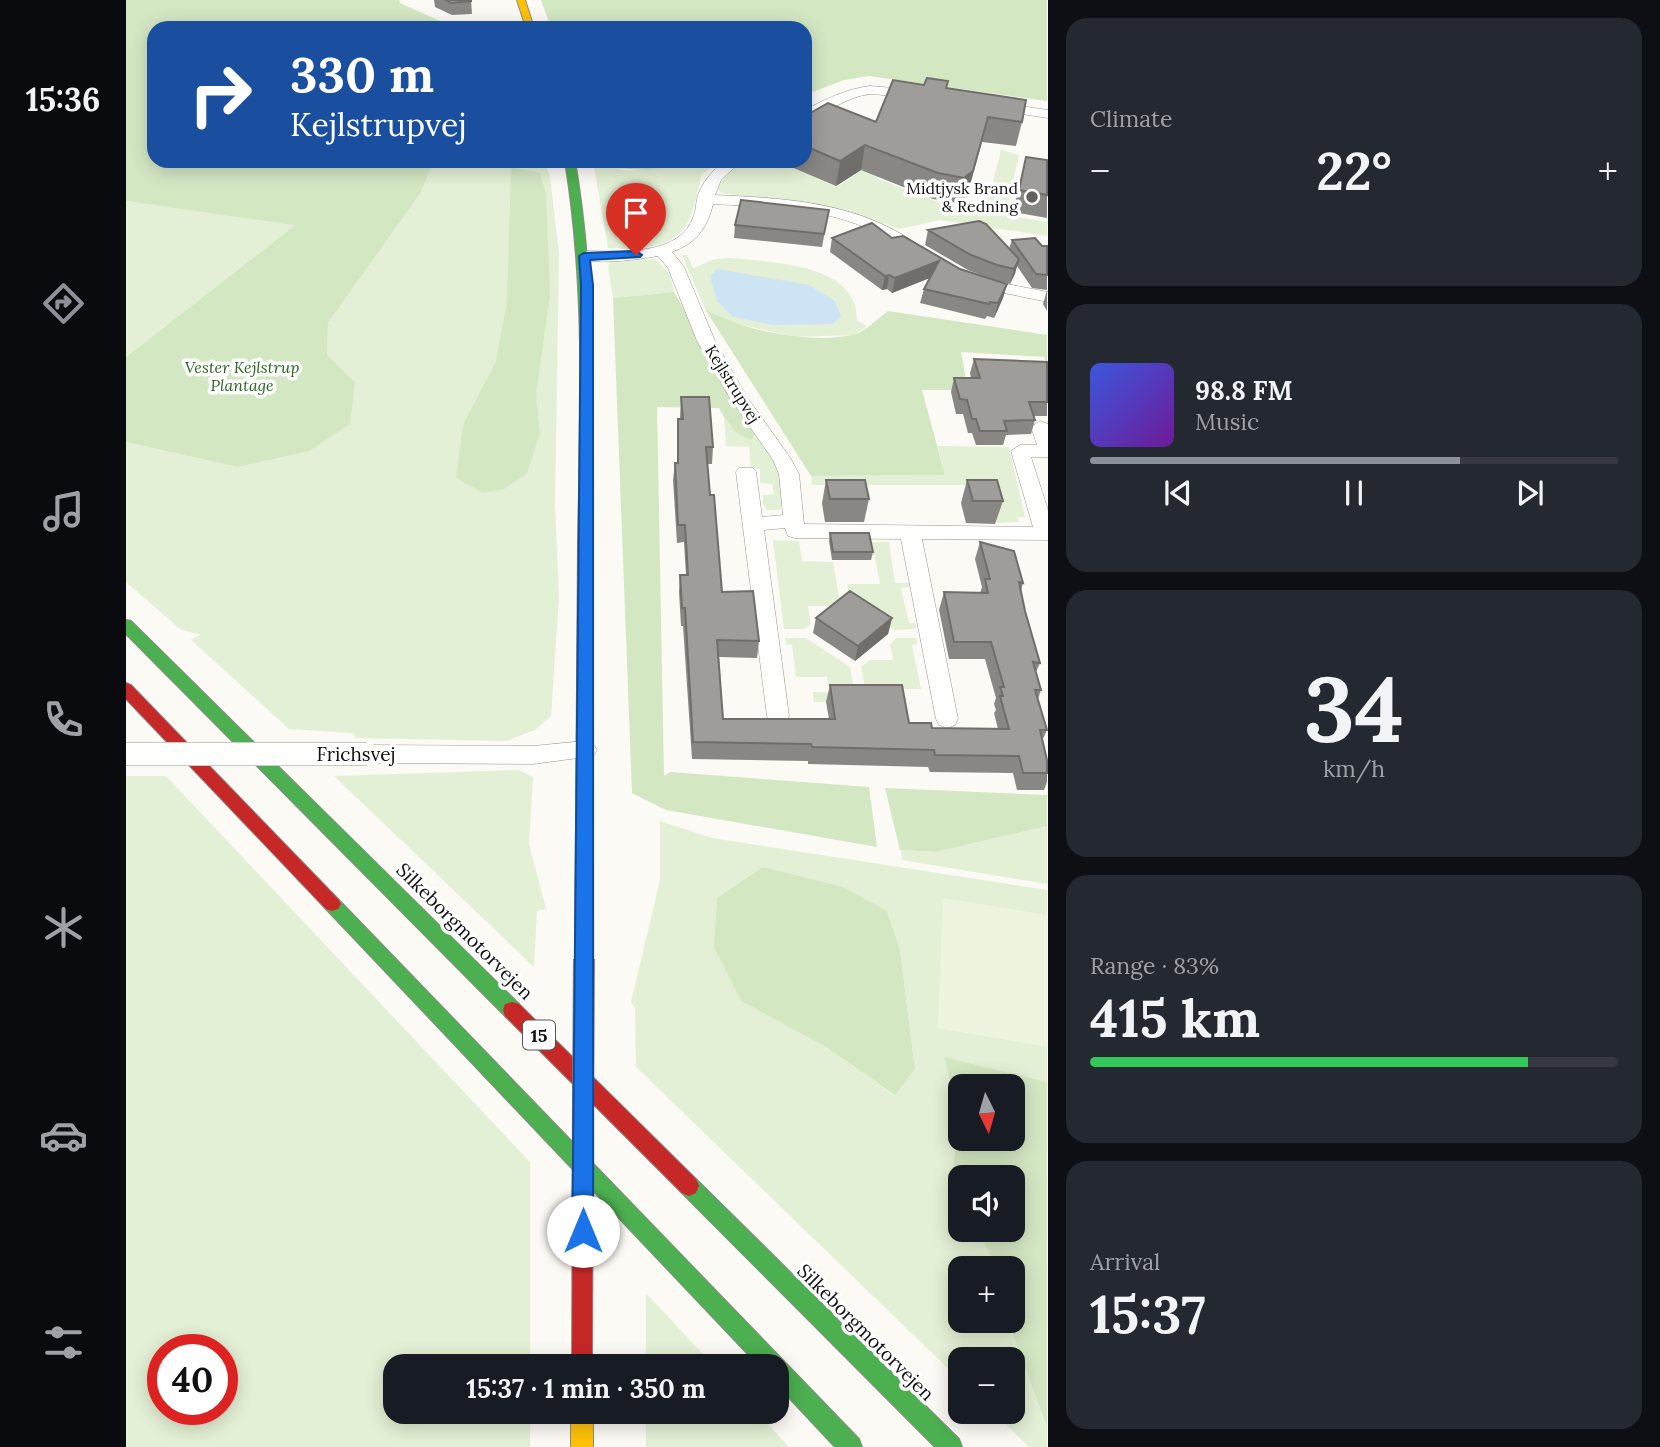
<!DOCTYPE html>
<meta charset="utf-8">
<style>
:root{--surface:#171b24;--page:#242831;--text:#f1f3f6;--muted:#9ea1a6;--line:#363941;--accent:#8c9099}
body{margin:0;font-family:Lora,serif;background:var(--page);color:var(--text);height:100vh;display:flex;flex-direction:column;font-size:26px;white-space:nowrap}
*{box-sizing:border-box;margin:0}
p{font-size:23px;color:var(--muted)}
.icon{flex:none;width:38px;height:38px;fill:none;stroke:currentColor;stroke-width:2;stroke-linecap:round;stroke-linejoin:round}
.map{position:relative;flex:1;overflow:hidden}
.details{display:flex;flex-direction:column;gap:18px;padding:18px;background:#0d0f14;width:612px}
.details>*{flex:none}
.guide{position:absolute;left:21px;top:21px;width:665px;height:147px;border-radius:21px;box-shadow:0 4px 18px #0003;background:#1a4fa0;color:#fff;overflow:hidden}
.needle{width:46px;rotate:175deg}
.fabs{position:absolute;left:822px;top:1074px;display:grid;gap:14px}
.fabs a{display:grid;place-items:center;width:77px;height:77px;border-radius:14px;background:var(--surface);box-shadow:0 4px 18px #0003;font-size:35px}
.speed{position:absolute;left:21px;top:1334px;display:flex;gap:14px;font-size:35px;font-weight:700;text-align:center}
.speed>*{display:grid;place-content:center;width:91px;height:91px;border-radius:50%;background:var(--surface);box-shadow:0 4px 18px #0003;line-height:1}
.speed .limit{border:10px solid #d22;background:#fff;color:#111}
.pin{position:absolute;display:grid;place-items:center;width:60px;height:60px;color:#fff;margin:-72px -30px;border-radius:50% 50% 50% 0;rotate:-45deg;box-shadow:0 0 7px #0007}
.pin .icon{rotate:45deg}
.me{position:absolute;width:77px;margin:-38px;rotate:0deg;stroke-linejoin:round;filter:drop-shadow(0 0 5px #0008)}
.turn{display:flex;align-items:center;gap:24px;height:147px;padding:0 28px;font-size:32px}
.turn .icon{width:91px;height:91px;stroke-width:2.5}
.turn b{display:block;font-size:49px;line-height:60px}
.big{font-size:52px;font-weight:700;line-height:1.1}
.details .card{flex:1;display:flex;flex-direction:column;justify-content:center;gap:10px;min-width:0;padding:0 24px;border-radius:21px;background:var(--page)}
.details .dial{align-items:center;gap:0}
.dial b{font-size:91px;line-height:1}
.song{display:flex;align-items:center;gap:21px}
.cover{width:84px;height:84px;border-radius:10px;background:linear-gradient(135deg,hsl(230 70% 55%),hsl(280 70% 35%))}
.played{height:7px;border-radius:4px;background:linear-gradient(90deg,var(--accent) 70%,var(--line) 70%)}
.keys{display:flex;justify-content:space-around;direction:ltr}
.heat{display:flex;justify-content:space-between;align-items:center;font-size:38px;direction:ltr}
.charge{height:10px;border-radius:5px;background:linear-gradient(90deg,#34c759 83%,var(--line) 0)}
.trip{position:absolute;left:257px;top:1354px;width:406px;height:70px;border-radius:21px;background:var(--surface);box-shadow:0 4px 18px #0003;font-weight:700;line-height:70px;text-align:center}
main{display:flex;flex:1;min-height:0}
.dock{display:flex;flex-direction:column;width:126px;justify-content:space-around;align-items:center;background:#090b0e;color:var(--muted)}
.dock .icon{width:49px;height:49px}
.dock .on{color:var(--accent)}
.dock b{font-size:32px;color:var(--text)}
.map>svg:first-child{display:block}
.green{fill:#e4f0d5;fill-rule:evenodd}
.forest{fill:#d4e7c3;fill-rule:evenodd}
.pitch{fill:#edf4df}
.water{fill:#cce4f4}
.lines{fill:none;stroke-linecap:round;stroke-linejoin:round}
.street-casing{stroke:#959592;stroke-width:1}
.fast-casing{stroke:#8c8b89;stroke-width:2}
.slow-casing{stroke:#8c8b89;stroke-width:2}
.jam-casing{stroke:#8c8b89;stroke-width:2}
.street{fill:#fefefd;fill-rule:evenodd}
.fast{fill:#4caf50;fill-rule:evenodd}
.slow{fill:#ffc107;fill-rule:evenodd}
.jam{fill:#c62828;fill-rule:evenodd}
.street-bridge-casing{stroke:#959592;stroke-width:24;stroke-linecap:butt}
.fast-bridge-casing{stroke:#8c8b89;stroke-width:22;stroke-linecap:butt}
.jam-bridge-casing{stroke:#8c8b89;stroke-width:22;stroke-linecap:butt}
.street-bridge{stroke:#fefefd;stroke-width:23}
.fast-bridge{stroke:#4caf50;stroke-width:20}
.jam-bridge{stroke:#c62828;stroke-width:20}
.wall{fill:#898784}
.shaded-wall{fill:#6f6e6b}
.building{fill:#9f9d99;stroke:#6f6e6b;stroke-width:2}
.route{fill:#1a73e8;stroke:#114b97;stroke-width:2}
.poi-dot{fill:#62615f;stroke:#fff;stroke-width:2.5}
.labels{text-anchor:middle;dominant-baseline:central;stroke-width:7;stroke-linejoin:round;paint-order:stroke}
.far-poi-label{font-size:16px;fill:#0f0f0f;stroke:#fff;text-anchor:end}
.far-park-label{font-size:16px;font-style:italic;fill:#2c6421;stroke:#fff}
.far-street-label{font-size:16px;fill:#0f0f0f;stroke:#fff}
.shield{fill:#fff;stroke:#575757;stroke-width:2}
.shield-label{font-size:18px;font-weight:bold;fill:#0f0f0f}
.street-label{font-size:19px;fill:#0f0f0f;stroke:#fff}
</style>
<main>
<nav class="dock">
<b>15:36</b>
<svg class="icon on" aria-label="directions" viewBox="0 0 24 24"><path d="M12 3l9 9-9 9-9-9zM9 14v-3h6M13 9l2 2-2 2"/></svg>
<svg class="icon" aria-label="music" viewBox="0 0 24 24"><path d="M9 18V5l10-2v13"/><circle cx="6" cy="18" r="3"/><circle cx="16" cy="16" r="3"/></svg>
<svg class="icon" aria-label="phone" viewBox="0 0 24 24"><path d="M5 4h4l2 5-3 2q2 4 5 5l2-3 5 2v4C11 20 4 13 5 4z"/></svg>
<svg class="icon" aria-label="climate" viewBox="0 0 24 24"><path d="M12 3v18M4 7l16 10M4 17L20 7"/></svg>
<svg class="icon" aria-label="car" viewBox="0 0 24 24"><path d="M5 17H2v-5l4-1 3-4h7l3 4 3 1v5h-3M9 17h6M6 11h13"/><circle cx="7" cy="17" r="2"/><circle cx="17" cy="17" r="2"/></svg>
<svg class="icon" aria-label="filters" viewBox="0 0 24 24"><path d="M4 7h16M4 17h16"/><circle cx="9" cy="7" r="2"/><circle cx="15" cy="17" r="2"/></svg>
</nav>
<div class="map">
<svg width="922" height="1447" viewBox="0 0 922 1447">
<rect width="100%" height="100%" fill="#fbfaf4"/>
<path class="green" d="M 768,147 L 778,151 L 750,178 L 841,213 L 863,197 L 875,150 L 893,155 L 880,212 L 885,216 L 921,222 L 921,236 L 814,220 L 773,229 L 718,209 L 595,193 L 591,188 C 597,179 607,165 618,161 C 645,152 687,176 711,187 Z
M 308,161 L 418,161 L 424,176 L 433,254 L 429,506 L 433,596 L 425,716 L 409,730 L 380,741 L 230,738 L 227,733 L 163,729 L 65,640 L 74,635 L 54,629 L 0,582 L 0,442 L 111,467 L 229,382 L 201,354 L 202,323 L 294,194 Z
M 467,161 L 478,161 C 498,186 565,153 593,163 L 576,174 C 572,189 569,208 562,222 C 548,251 508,249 482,248 Z
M 0,201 L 170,224 L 0,357 Z
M 556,255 L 561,255 L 567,268 C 575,266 583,260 592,259 C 606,256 621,260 635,261 C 670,265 732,272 731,320 L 741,326 L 728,335 L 669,337 L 599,321 L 579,309 Z
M 529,259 L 544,274 L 548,292 L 487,298 L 482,267 L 484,262 Z
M 598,416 L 604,427 L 629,432 C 644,454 668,482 654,510 L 641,510 L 637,504 L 637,495 L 648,494 L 646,484 L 634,483 L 634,469 L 625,469 L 623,447 L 600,446 Z
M 812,446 L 883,447 L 899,517 L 891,517 L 893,522 L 871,523 L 860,485 L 686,485 L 685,476 L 819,475 Z
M 647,540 L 673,541 L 676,561 L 707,562 L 714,602 L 708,606 L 682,606 L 685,624 L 678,629 L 658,629 Z
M 746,542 L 763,542 L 769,583 L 789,583 L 790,586 L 775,588 L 783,623 L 789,623 L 790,629 L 769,630 L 725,602 L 721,584 L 754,584 Z
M 659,638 L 680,638 L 724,667 L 730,702 L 688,702 L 687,692 L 724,693 L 724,689 L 703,689 L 701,677 L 670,677 L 666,645 L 660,644 Z
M 770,638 L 790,638 L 791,644 L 786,645 L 795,689 L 747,689 L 742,702 L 735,667 L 744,660 L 767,660 L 764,644 Z
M 393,770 L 407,777 L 403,844 L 420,909 L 411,911 L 408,967 L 208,776 Z
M 0,776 L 40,776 L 404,1162 L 404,1367 L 270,1367 L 270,1412 L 404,1412 L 404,1447 L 0,1447 ZM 96,1349 L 96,1409 L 37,1409 L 37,1349 Z
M 534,821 L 586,838 L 921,890 L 921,1082 L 818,1058 L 832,1114 L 825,1191 L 835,1207 L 835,1230 L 850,1230 L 867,1258 L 870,1269 L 835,1269 L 835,1321 L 882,1321 L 921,1427 L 921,1447 L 903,1447 L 867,1412 L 887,1412 L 887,1360 L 835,1360 L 835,1381 L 510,1067 L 509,1008 L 505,1002 L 534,880 ZM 761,911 L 774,949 L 789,1069 L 768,1095 L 698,1046 L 615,1001 Z
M 921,826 L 921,884 L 776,860 L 775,850 L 810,852 Z
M 520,1293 L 589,1367 L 520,1367 Z
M 520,1412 L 631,1412 L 663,1447 L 520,1447 Z"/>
<path class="forest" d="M 0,0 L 273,0 L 274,3 L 323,25 L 376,25 L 376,28 L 28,28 L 28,161 L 308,161 L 294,194 L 202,323 L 201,354 L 229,382 L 224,424 L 183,451 L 111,467 L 0,442 L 0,357 L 169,225 L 0,201 Z
M 415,0 L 921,0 L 921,101 L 743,76 L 718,80 L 679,95 L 679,28 L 425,28 Z
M 478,161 L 567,161 L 523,170 L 486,168 Z
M 385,167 L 414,173 L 420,193 L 424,295 L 410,395 L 414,433 L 401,474 L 378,489 L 357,493 L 330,478 L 337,425 L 370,361 L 381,301 Z
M 548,292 L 629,432 L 626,440 C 608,434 602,424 593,408 L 531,407 L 538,776 L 544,772 L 743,787 L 751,847 L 540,810 L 506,793 L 487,298 Z
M 579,309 C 617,331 682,344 726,335 C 738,333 752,318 762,311 L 921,335 L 921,365 L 918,357 L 835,352 L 842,390 L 796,390 L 819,475 L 685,476 Z
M 759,788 L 921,795 L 921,826 L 810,852 L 774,850 Z
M 637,867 L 717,887 L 761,911 L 774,949 L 789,1069 L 769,1095 L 698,1046 L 615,1001 L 588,947 L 591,898 Z
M 818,1057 L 921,1082 L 921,1427 L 882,1321 L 887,1321 L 887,1269 L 870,1269 L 867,1258 L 850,1230 L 887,1230 L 887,1178 L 835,1178 L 835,1207 L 825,1191 L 832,1114 ZM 835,1087 L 887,1087 L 887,1139 L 835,1139 Z"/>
<path class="pitch" d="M 817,898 L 921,915 L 921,1047 L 812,1028 Z"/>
<path class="water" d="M 591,269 L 683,285 L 709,301 L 715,317 L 706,324 L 647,325 L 607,317 L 591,301 L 584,276 Z"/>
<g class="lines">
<g class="street-casing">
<path id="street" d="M 744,86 L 792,90 L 799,94 C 788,103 760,94 745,94 C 720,96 702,114 679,120 L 679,110 C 700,99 720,89 744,86 Z
M 867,102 L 922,110 L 922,118 L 862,109 L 860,106 Z
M 599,161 L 615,161 L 595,180 L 589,195 C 653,198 720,201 777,235 C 786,241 796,246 803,254 L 801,257 C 786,261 754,234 738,227 C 691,207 637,207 587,204 C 581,229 570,243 546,252 L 558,267 L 589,341 L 621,397 L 665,459 L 673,474 L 678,524 L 907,527 L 885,451 L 894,445 L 911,445 L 905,427 L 914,421 L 922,424 L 922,457 L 905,457 L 922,510 L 922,540 L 796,539 L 832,719 L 829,725 L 821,728 L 813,725 L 810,719 L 775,539 L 669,538 L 662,536 L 659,528 L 638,530 L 663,716 L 660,722 L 652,725 L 644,722 L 641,716 L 610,472 L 613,468 L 627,468 L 630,472 L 636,517 L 657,515 L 653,474 L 647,460 L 604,398 L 571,341 L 542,268 L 532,256 C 516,259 461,267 450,256 L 458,251 C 494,251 555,257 568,215 C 570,209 570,204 571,199 C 574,185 586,170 599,161 Z
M 850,278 L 922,292 L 922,302 L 844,286 L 842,283 Z
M 459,741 L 467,744 L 471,750 L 467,756 L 407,764 L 241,763 L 233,760 L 229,754 L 233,748 L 241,745 L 407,746 Z"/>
</g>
<g class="fast-casing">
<path id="fast" d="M 439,161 L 449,161 C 471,289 466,416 466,545 L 459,550 L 452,545 C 454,416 460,289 439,161 Z
M 0,620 L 5,621 L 393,1004 L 395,1010 L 393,1016 L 386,1018 L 379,1016 L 0,634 Z
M 206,897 L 212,899 L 733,1439 L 736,1447 L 709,1447 L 651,1385 L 651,1367 L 634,1367 L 200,909 L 197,904 L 200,899 Z
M 563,1176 L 570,1179 L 833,1439 L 836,1447 L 809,1447 L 556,1193 L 553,1186 L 556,1179 Z"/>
</g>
<g class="slow-casing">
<path id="slow" d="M 391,0 L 399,0 L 408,28 L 400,28 Z
M 459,540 L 466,545 L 467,959 L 464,965 L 458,967 L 452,965 L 449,959 L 452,545 Z
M 445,1412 L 467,1412 L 467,1447 L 445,1447 Z"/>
</g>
<g class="jam-casing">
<path id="jam" d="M 0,683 L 5,685 L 212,899 L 215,904 L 212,909 L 206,911 L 200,909 L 0,699 Z
M 386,1002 L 393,1004 L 570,1179 L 573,1186 L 570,1193 L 563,1196 L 556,1193 L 379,1016 L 377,1010 L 379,1004 Z"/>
</g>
<use href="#street" class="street"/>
<use href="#fast" class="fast"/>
<use href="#slow" class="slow"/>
<use href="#jam" class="jam"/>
<g class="street-bridge-casing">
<path id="street-bridge" d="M 0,754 L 241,754"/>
</g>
<g class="fast-bridge-casing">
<path id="fast-bridge" d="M 457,1097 L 458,959"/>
</g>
<g class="jam-bridge-casing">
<path id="jam-bridge" d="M 456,1367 L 457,1097"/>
</g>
<use href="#street-bridge" class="street-bridge"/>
<use href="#fast-bridge" class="fast-bridge"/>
<use href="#jam-bridge" class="jam-bridge"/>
</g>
<path class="wall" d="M 308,0 L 345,0 L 346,14 L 326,15 L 309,7 Z
M 820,88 L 896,122 L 890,146 L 856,142 L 841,196 L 832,203 L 807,199 L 735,170 L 710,186 L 651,161 L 679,161 L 679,116 L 750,122 Z
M 900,157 L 921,160 L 921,218 L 887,212 Z
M 703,210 L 696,247 L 608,238 L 609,225 Z
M 802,230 L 883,249 L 886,240 L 916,246 L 921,246 L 921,311 L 917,304 L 921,290 L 906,288 L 891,266 L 884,284 L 869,280 L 881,284 L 877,298 L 868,318 L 861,316 L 859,319 L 794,303 L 798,289 L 803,278 L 766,293 L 761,289 L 756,290 L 704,252 L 706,238 L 766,238 L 834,269 L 866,279 L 842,270 L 799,245 Z
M 848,359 L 921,362 L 921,416 L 908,416 L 909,420 L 905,434 L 880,435 L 877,445 L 850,445 L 846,433 L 842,433 L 837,414 L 830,414 L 825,392 L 828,378 L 845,378 L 844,373 Z
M 555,397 L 587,447 L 586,464 L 581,464 L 596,592 L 633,641 L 631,658 L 593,657 L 597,719 L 703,719 L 700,702 L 704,685 L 783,723 L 806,728 L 872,729 L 868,713 L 870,710 L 868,704 L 870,698 L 859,659 L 823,659 L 813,610 L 818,592 L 854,593 L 856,587 L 849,559 L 854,542 L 897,583 L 895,591 L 899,611 L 914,663 L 910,672 L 915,690 L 912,699 L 921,730 L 916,741 L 921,760 L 921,782 L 918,790 L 891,790 L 887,773 L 804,772 L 802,767 L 682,764 L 682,761 L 566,759 L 557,626 L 555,626 L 553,592 L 554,575 L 560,575 L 558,542 L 551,543 L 547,480 L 549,463 L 551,463 L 552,419 L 554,419 Z
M 700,480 L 743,499 L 738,522 L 699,522 L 696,503 Z
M 841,480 L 877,501 L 869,524 L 840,523 L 835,503 Z
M 704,533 L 747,552 L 745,560 L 706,560 L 703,541 Z
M 690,618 L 766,618 L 762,634 L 729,661 L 687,633 Z"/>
<path class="shaded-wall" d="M 862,117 L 841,196 L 832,203 L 838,178 Z
M 739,145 L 735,170 L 710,186 L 714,161 Z
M 893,259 L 889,274 L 884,284 L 888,269 Z
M 813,261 L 809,276 L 766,293 L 769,278 Z
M 763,275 L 761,289 L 756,290 L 759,276 Z
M 881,284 L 877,298 L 868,318 L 872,303 Z
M 766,618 L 762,634 L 729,661 L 732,646 Z"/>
<path class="building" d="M 320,0 L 345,0 L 345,1 L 325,3 Z
M 801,78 L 822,81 L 820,88 L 900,100 L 896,122 L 862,117 L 847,171 L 838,178 L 812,173 L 739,145 L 714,161 L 679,146 L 679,116 L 702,103 L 750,122 L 767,80 L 798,85 Z
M 900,157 L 921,160 L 921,195 L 893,190 Z
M 615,200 L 703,210 L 698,234 L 609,225 Z
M 853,221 L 860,224 L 893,259 L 888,269 L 871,265 L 845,255 L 802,230 Z
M 746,223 L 766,238 L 777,236 L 834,269 L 881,284 L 872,303 L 864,302 L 863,304 L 798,289 L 813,261 L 769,278 L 763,275 L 759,276 L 706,238 Z
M 909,238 L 916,246 L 921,246 L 921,275 L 910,274 L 886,240 Z
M 848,359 L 921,362 L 921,402 L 903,402 L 909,420 L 878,421 L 881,431 L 854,431 L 850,419 L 846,419 L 841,400 L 834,399 L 828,378 L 854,378 Z
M 555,397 L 583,397 L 587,447 L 580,447 L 584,495 L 588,495 L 596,592 L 627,591 L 633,641 L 591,640 L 597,719 L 709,719 L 704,685 L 776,685 L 783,723 L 805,723 L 806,728 L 883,729 L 874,696 L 877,696 L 874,687 L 878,687 L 865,642 L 828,642 L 818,592 L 862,593 L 859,579 L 864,579 L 854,542 L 888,551 L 897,583 L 893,582 L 899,611 L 914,663 L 907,662 L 915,690 L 909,690 L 921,730 L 914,730 L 921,760 L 921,773 L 897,773 L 893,756 L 809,755 L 808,750 L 686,747 L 685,744 L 567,742 L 559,608 L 556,608 L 554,575 L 562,575 L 559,525 L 552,525 L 549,463 L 552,463 L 552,419 L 557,419 Z
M 700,480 L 739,480 L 743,499 L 704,499 Z
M 841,480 L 871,480 L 877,501 L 847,501 Z
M 704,533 L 743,533 L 747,552 L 707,552 Z
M 724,591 L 766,618 L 732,646 L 690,618 Z"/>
<path class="route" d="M 510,251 L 516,255 L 514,257 L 464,260 L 467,285 C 466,601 469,916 467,1231 L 464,1238 L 457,1241 L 449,1238 L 446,1231 C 451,916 451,601 455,285 L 453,256 L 458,253 Z"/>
<circle class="poi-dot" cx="906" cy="197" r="7"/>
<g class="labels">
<g class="far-poi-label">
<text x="892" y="188">Midtjysk Brand<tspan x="892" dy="18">&amp; Redning</tspan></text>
</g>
<g class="far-park-label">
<text x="116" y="367">Vester Kejlstrup<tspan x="116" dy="18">Plantage</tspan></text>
</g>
<g class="far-street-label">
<text transform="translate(607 384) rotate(58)">Kejlstrupvej</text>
</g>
<rect class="shield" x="397" y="1020.5" width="32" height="29" rx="5"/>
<g class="shield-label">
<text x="413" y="1035">15</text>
</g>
<g class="street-label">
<text x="230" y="754">Frichsvej</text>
<text transform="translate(339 931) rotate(45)">Silkeborgmotorvejen</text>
<text transform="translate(740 1332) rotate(45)">Silkeborgmotorvejen</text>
</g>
</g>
</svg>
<div class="fabs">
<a><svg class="needle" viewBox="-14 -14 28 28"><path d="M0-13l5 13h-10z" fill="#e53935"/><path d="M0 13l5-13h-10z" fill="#9ea1a6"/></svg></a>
<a><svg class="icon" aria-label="sound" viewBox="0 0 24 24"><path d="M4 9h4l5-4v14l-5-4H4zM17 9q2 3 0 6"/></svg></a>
<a>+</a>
<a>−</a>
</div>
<div class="speed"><div class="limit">40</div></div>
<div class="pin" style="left:510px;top:255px;background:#d93025"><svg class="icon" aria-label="arrive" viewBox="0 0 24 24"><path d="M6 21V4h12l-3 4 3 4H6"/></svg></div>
<svg class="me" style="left:457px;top:1231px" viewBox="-20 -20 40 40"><circle r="19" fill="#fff"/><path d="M0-13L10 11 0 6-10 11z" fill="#1a73e8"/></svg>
<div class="trip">15:37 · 1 min · 350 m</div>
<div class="guide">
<div class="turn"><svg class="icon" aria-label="right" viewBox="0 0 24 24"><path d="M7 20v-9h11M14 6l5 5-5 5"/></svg><div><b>330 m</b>Kejlstrupvej</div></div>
</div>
</div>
<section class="details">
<div class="card"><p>Climate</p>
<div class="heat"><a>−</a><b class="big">22°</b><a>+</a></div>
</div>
<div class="card">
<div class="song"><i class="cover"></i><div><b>98.8 FM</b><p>Music</p></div></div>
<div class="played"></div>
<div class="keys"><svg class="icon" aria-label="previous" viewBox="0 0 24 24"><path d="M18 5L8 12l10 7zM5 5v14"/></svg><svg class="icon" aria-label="pause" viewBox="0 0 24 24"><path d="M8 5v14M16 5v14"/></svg><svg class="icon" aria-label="next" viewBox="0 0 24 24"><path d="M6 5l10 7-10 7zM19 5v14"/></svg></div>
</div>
<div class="card dial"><b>34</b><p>km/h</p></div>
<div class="card"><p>Range · 83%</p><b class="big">415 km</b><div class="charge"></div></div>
<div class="card"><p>Arrival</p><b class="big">15:37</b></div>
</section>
</main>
